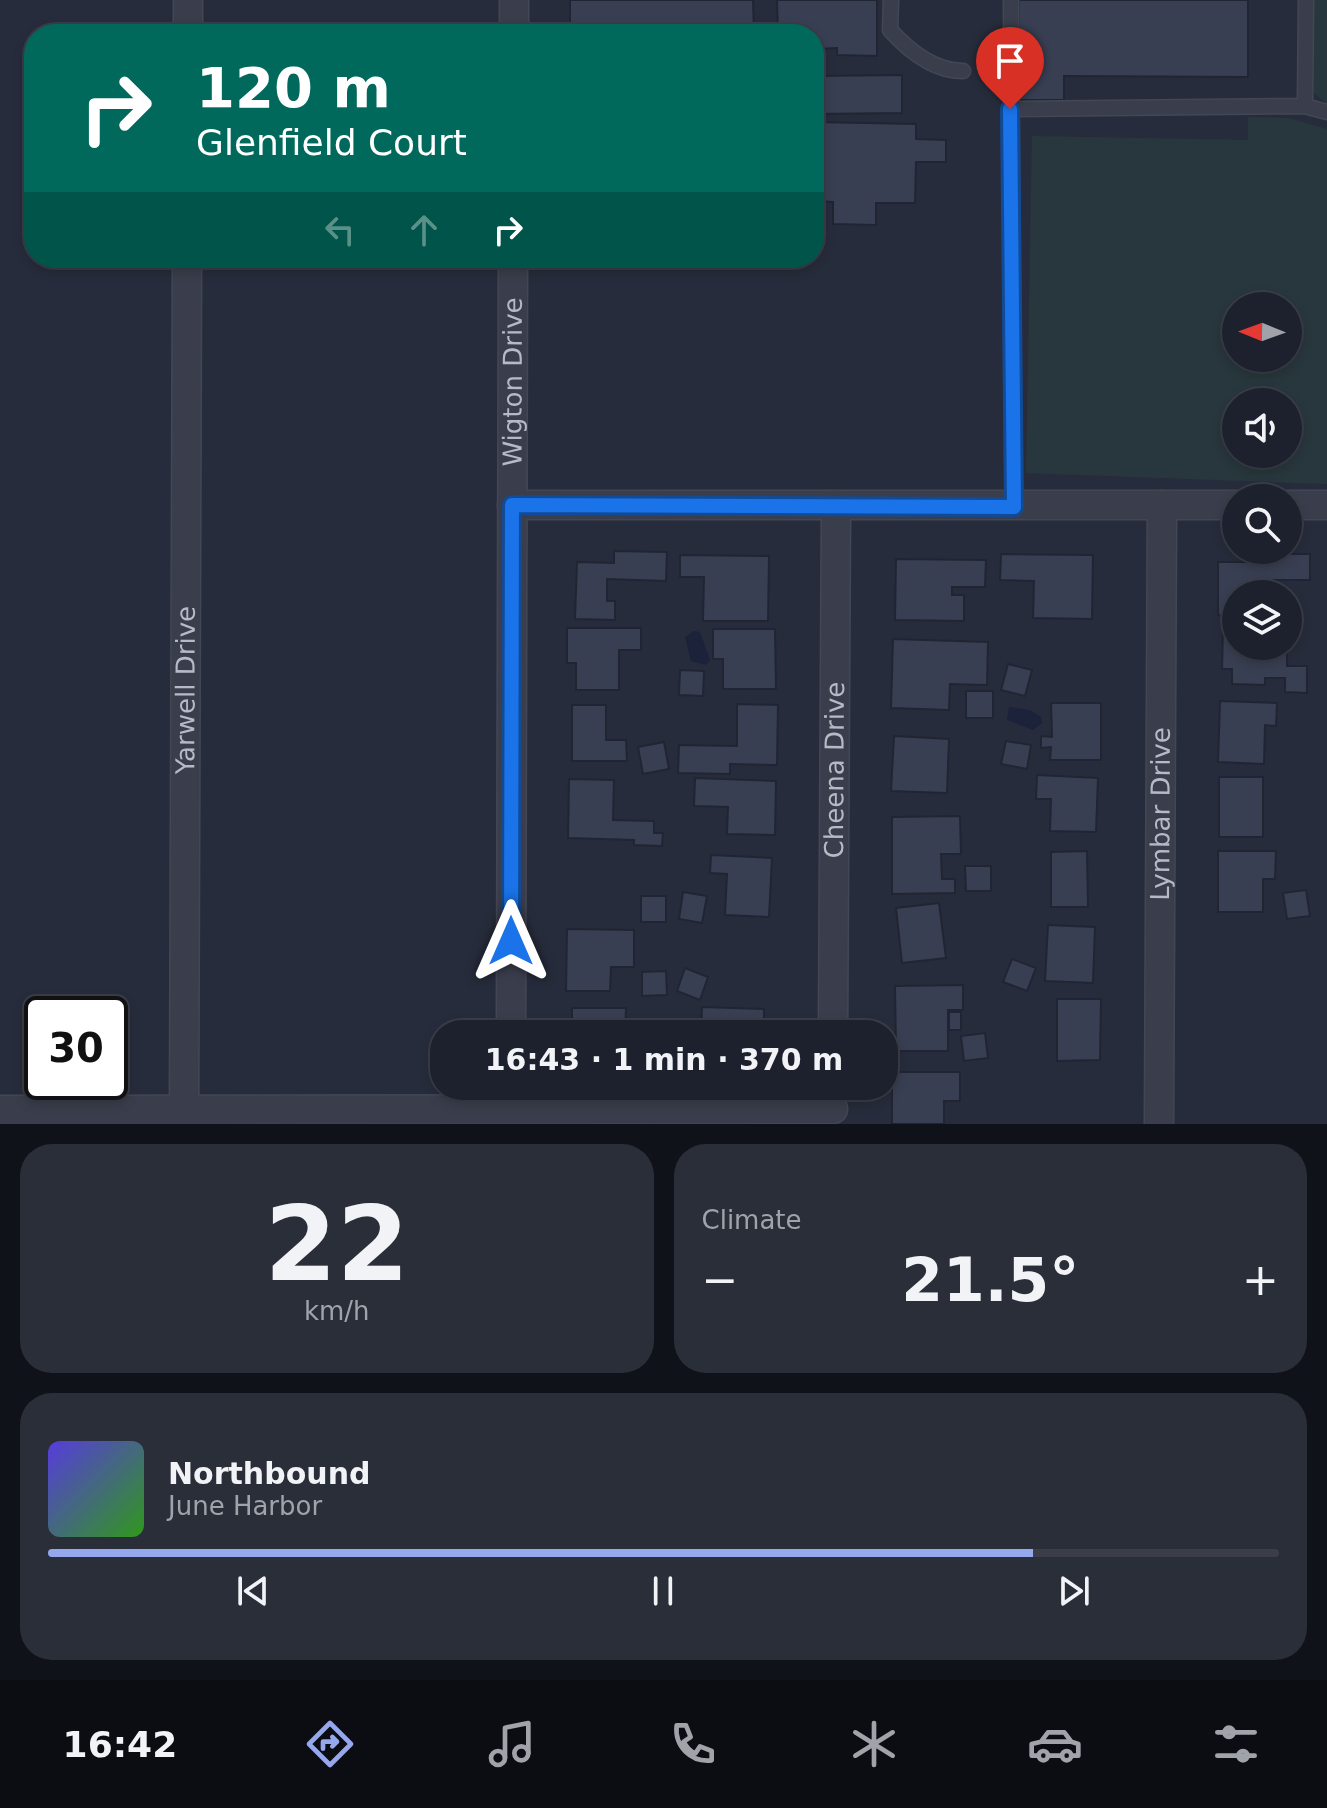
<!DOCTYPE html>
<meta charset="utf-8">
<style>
:root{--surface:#1d212d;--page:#2a2e39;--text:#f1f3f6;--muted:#a0a3aa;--line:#3b3e49;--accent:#95a8ee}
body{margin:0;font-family:"DejaVu Sans",sans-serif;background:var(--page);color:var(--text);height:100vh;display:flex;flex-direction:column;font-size:30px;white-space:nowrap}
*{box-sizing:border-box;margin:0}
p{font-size:26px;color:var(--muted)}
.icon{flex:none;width:44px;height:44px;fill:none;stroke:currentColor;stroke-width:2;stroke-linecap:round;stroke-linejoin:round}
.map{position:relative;height:1124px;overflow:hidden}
.side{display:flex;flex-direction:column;gap:20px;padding:20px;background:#101219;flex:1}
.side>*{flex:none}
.hud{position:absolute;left:24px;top:24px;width:800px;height:244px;border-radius:32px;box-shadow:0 4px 12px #0003,0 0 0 2px var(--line);background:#00695c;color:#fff;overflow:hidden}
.needle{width:52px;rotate:271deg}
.buttons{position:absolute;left:1222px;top:292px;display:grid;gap:16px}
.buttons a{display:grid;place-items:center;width:80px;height:80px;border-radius:50%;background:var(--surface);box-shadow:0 4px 12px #0003,0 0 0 2px var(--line);font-size:40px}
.speed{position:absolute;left:24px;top:996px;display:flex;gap:16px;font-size:40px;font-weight:700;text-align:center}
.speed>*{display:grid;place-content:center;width:104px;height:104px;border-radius:50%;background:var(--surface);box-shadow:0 4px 12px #0003,0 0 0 2px var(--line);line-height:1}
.speed .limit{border:4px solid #111;border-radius:12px;background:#fff;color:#111}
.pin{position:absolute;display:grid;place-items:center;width:68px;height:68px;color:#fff;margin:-82px -34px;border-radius:50% 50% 50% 0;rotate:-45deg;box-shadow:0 0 8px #0007}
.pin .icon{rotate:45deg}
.me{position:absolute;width:88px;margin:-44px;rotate:0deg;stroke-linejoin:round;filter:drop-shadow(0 0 6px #0008)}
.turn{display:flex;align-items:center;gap:28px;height:168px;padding:0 40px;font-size:36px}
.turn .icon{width:104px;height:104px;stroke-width:2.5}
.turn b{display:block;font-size:56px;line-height:68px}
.lanes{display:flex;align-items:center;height:76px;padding:0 40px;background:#0003;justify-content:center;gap:40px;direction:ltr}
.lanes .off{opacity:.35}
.big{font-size:60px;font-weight:700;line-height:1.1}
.side .widget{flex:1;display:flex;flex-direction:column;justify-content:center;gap:12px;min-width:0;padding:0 28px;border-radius:32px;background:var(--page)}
.side .dial{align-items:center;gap:0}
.dial b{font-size:104px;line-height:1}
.song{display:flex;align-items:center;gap:24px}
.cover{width:96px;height:96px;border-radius:12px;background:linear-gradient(135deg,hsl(250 70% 55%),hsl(110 70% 35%))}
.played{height:8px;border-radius:4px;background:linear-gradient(90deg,var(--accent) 80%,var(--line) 80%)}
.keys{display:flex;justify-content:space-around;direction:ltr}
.heat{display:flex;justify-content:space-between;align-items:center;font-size:44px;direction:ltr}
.side .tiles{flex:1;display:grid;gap:20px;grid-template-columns:1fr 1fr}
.widget:last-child{grid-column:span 2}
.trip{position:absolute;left:430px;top:1020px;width:468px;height:80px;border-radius:32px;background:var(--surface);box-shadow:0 4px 12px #0003,0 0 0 2px var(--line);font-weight:700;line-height:80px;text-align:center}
.dock{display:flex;height:128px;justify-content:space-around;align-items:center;background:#0c0d12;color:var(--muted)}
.dock .icon{width:56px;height:56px}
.dock .current{color:var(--accent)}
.dock b{font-size:36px;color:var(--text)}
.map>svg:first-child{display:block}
.green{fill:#28373d;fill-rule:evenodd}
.water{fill:#1b2239}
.building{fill:#393f52;stroke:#212533;stroke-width:2}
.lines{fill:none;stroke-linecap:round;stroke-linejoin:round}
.service-casing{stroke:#434755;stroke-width:17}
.minor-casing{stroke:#434755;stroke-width:31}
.service{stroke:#3a3e4c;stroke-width:14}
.minor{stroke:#3a3e4c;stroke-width:28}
.route-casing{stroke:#114b97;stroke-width:20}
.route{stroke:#1a73e8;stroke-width:14}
.labels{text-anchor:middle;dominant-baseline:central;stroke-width:8;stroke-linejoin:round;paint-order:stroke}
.street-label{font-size:26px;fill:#b6bac7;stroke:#1f2331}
</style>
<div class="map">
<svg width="1327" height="1124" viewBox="0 0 1327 1124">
<rect width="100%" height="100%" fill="#272c3c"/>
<path class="green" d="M 1314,0 L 1327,0 L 1327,104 L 1314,93 Z
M 1248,117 L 1288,118 L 1327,129 L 1327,484 L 1026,473 L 1032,136 L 1248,140 ZM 1236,306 L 1288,306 L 1288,358 L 1236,358 ZM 1236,402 L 1288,402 L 1288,454 L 1236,454 Z"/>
<path class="water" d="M 694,631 L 700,632 L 710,660 L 706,665 L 691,661 L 685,637 Z
M 1009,707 L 1030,710 L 1041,717 L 1042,723 L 1033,730 L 1007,720 Z"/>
<path class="building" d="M 570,0 L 753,0 L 754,34 L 570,34 Z
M 777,0 L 877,0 L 877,56 L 837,55 L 837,48 L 814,49 L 814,34 L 778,34 Z
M 1019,0 L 1248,0 L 1248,77 L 1064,76 L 1064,100 L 1019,100 Z
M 902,75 L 902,113 L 814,114 L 814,76 Z
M 814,122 L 916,124 L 916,139 L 946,140 L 946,162 L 916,162 L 915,203 L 876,203 L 876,225 L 833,224 L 833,202 L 814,201 Z
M 614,551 L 667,552 L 666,581 L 607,579 L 607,601 L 615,601 L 615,620 L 575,619 L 577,562 L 614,563 Z
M 1001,554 L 1093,555 L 1092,619 L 1033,618 L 1034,581 L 1000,580 Z
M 1277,554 L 1310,554 L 1310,580 L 1267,580 L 1267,594 L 1273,594 L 1236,594 L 1236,615 L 1218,615 L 1218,562 L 1277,562 Z
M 680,555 L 769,556 L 768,621 L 703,621 L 704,577 L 680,577 Z
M 896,559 L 986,560 L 985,587 L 952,587 L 952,595 L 964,595 L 964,621 L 895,620 Z
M 567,628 L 641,628 L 641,650 L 619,650 L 619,690 L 576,690 L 576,663 L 567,663 Z
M 713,629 L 775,629 L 776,689 L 723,689 L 723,659 L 713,659 Z
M 1223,629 L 1236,629 L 1236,646 L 1287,646 L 1287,666 L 1307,666 L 1307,693 L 1285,692 L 1285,678 L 1265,678 L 1265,685 L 1232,684 L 1232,669 L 1222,669 Z
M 893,639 L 988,642 L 987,685 L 950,684 L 949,710 L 891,708 Z
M 1008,664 L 1032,670 L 1025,696 L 1001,690 Z
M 680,670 L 704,671 L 703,696 L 679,695 Z
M 966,691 L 993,691 L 993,718 L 966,718 Z
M 1220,701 L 1277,703 L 1276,726 L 1265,725 L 1264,764 L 1218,762 Z
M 1051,703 L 1101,703 L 1101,760 L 1050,760 L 1051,747 L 1041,748 L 1041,736 L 1052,737 Z
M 737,704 L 778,705 L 777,765 L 730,764 L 730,774 L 678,773 L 679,745 L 737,746 Z
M 572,705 L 606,705 L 606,740 L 626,740 L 627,761 L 572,761 Z
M 894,736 L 949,739 L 947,793 L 891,791 Z
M 1006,741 L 1031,745 L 1027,769 L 1001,764 Z
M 664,742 L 669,769 L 643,774 L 638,747 Z
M 1037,775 L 1098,778 L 1096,832 L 1050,831 L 1051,799 L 1036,799 Z
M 1219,777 L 1263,777 L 1263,837 L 1219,837 Z
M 695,778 L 776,781 L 775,835 L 727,834 L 728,807 L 694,806 Z
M 569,779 L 614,780 L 613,820 L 654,821 L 654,833 L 663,833 L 662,846 L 634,845 L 634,840 L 568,838 Z
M 960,816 L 961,854 L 941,854 L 942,879 L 955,879 L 955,893 L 892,894 L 892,817 Z
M 1087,851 L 1088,907 L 1051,907 L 1051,852 Z
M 1218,851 L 1276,851 L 1275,879 L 1263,879 L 1263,912 L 1218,912 Z
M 711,855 L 772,858 L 769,917 L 725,915 L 727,874 L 710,873 Z
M 965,866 L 991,866 L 991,891 L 966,891 Z
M 1306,890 L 1310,916 L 1287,919 L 1283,893 Z
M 683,892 L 707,896 L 702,923 L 679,919 Z
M 641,896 L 666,896 L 666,922 L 641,922 Z
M 939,903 L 946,958 L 902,963 L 896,908 Z
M 1048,925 L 1095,927 L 1093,983 L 1045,981 Z
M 567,929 L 634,930 L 634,967 L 611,967 L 610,991 L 566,991 Z
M 1012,959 L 1036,968 L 1027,991 L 1003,982 Z
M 685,968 L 708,977 L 700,1000 L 677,991 Z
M 666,971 L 667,995 L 642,996 L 642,972 Z
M 963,985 L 963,1010 L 948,1010 L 948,1051 L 896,1051 L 895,986 Z
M 1057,999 L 1101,999 L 1100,1060 L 1057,1061 Z
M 702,1007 L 764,1009 L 764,1034 L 701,1033 Z
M 572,1008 L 626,1008 L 625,1034 L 572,1034 Z
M 949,1012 L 961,1012 L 961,1030 L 949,1030 Z
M 985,1033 L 988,1058 L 964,1061 L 961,1036 Z
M 892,1072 L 960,1072 L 960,1101 L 944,1101 L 944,1124 L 892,1124 Z"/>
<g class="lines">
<g class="service-casing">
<path id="service" d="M 891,0 L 890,30 C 909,51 934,71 963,71
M 1011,0 L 1014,507
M 1305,106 L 1306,0
M 1010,109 L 1305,106 L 1327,112"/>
</g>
<g class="minor-casing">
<g id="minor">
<path d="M 188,34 L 188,0"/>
<path d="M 514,34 L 514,0"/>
<path d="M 512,505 L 1236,505"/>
<path d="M 1288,505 L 1327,505"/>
<path id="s1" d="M 511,1034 L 513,258"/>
<path id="s2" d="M 833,1034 L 836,506"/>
<path d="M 0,1110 L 833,1109"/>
<path id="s3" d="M 184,1124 L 187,258"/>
<path id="s4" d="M 1159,1124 L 1162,505"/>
</g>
</g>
<use href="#service" class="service"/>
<use href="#minor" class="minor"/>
</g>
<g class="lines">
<g class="route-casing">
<path id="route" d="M 511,941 L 512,505 L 1014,507 L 1010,109"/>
</g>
<use href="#route" class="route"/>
</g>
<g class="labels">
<g class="street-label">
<text stroke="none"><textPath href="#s1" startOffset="652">Wigton Drive</textPath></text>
<text stroke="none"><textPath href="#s3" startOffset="434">Yarwell Drive</textPath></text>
<text stroke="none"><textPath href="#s2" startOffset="264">Cheena Drive</textPath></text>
<text stroke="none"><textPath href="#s4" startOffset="310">Lymbar Drive</textPath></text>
</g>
</g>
</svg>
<div class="buttons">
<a><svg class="needle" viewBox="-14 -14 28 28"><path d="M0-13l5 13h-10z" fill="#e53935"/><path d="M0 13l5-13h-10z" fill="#a0a3aa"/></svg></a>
<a><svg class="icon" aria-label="sound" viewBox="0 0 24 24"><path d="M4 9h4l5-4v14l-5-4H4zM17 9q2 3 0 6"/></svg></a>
<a><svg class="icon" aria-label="search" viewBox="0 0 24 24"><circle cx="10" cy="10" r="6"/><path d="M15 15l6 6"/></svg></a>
<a><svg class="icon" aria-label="layers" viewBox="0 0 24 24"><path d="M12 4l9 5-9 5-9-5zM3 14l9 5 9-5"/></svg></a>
</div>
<div class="speed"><div class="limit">30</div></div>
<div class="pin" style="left:1010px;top:109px;background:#d93025"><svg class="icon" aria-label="arrive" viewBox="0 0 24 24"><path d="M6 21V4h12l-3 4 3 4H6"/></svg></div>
<svg class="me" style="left:511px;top:941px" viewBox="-20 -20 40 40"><path d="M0-17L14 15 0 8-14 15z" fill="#1a73e8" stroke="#fff" stroke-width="4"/></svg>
<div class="trip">16:43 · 1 min · 370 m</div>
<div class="hud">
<div class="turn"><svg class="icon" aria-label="right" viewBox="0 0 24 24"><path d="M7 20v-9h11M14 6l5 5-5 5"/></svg><div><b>120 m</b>Glenfield Court</div></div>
<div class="lanes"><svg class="icon off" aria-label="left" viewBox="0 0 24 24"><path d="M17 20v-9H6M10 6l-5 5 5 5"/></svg><svg class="icon off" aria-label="ahead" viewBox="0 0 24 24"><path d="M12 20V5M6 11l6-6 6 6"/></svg><svg class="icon" aria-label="right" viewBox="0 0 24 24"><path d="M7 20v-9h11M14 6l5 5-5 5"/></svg></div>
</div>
</div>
<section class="side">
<div class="tiles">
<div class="widget dial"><b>22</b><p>km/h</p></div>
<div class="widget"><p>Climate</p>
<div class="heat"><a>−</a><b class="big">21.5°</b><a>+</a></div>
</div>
<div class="widget">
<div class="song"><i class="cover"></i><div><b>Northbound</b><p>June Harbor</p></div></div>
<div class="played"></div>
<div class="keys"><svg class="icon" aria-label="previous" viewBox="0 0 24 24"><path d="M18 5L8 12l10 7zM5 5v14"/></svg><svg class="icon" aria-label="pause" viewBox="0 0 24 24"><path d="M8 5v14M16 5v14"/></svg><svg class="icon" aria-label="next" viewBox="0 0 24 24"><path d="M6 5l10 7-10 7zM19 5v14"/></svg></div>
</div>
</div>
</section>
<nav class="dock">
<b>16:42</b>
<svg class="icon current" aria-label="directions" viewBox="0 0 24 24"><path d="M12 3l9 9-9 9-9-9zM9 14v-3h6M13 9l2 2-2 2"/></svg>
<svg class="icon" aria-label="music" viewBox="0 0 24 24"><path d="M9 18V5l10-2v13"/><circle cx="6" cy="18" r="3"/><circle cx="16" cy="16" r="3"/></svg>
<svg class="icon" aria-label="phone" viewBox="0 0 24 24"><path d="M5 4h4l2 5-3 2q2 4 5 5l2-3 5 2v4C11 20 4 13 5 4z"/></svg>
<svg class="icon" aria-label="climate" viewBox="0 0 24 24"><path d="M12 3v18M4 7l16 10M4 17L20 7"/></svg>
<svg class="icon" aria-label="car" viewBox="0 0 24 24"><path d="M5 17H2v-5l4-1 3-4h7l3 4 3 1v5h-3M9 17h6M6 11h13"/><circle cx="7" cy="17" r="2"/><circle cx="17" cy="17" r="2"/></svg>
<svg class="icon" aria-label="filters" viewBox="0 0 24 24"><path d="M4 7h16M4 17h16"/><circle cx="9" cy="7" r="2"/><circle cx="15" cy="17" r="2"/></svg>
</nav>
